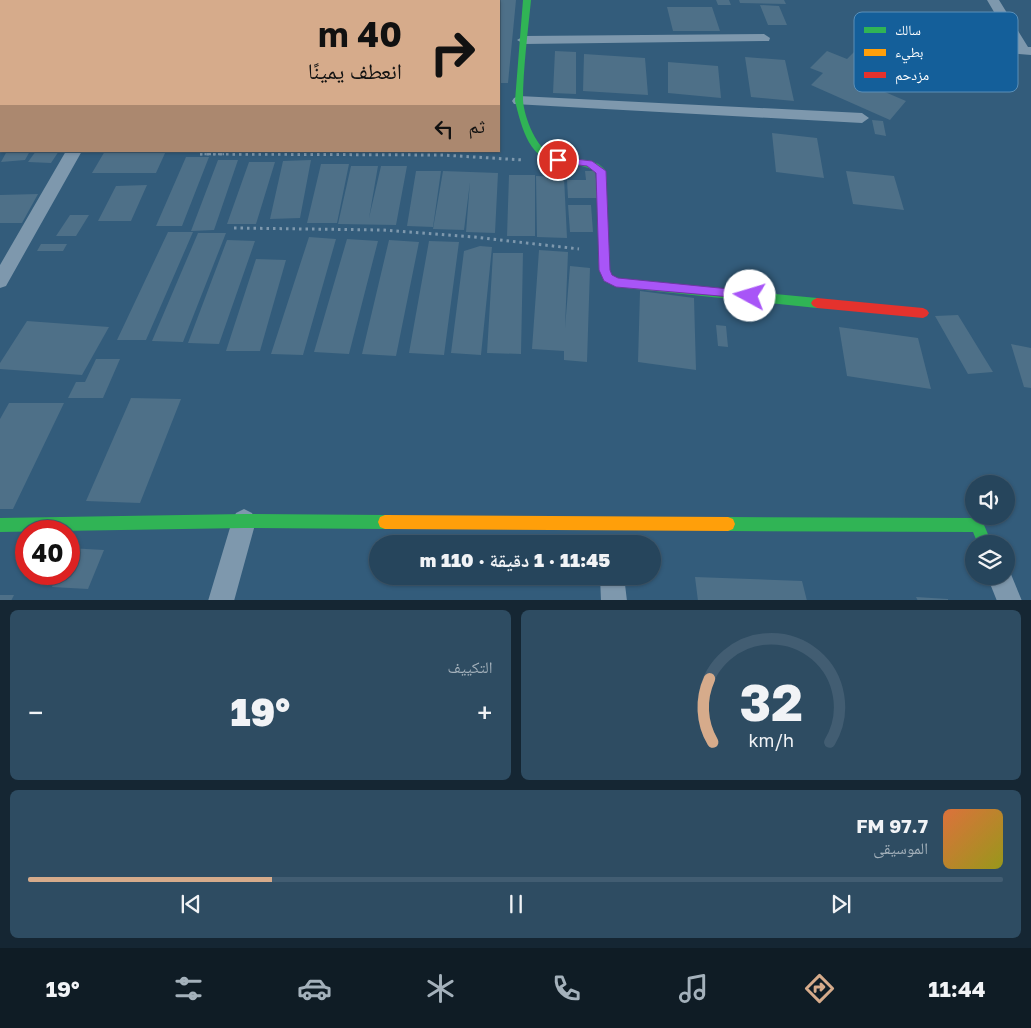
<!DOCTYPE html>
<html lang="ar">
<meta charset="utf-8">
<style>
:root{--surface:#26455c;--page:#2e4c62;--text:#f1f3f6;--muted:#a4b1bb;--line:#425d72;--accent:#d6ab8b}
body{margin:0;font-family:"Golos Text","Noto Naskh Arabic",sans-serif;background:var(--page);color:var(--text);direction:rtl;height:100vh;display:flex;flex-direction:column;font-size:19px;white-space:nowrap}
*{box-sizing:border-box;margin:0}
p{font-size:16px;color:var(--muted)}
.icon{flex:none;width:28px;height:28px;fill:none;stroke:currentColor;stroke-width:2;stroke-linecap:round;stroke-linejoin:round}
.map{position:relative;height:600px;overflow:hidden;direction:ltr}
.sheet{display:flex;flex-direction:column;gap:10px;padding:10px;background:#152633;flex:1}
.sheet>*{flex:none}
.top-card{position:absolute;left:0px;top:0px;width:500px;height:152px;box-shadow:0 1px 4px #0004,0 0 0 1px var(--line);direction:rtl;background:#d6ab8b;color:#111;overflow:hidden}
.buttons{position:absolute;left:965px;top:475px;display:grid;gap:10px}
.buttons a{display:grid;place-items:center;width:50px;height:50px;border-radius:50%;background:var(--surface);box-shadow:0 1px 4px #0004,0 0 0 1px var(--line);font-size:25px}
.speed{position:absolute;left:15px;top:520px;display:flex;gap:10px;font-size:25px;font-weight:700;text-align:center}
.speed>*{display:grid;place-content:center;width:65px;height:65px;border-radius:50%;background:var(--surface);box-shadow:0 1px 4px #0004,0 0 0 1px var(--line);line-height:1}
.speed .limit{border:8px solid #d22;background:#fff;color:#111}
.pin{position:absolute;display:grid;place-items:center;width:42px;height:42px;color:#fff;margin:-21px;border:2px solid #fff;border-radius:50%;box-shadow:0 1px 5px #0007}
.me{position:absolute;width:55px;margin:-28px;rotate:276deg;stroke-linejoin:round;filter:drop-shadow(0 0 4px #0008)}
.turn{display:flex;align-items:center;gap:18px;height:105px;padding:0 15px;font-size:22px}
.turn .icon{width:65px;height:65px;stroke-width:2.5}
.turn b{display:block;font-size:35px;line-height:42px}
.then{display:flex;align-items:center;height:48px;padding:0 15px;background:#0003;gap:10px;font-size:19px}
.big{font-size:38px;font-weight:800;line-height:1.1}
.sheet .card{flex:1;display:flex;flex-direction:column;justify-content:center;gap:8px;min-width:0;padding:0 18px;border-radius:8px;background:var(--page)}
.sheet .dial{align-items:center;gap:0}
.dial svg{height:130px;overflow:visible;fill:none;stroke:var(--line);stroke-width:7;stroke-linecap:round;text-anchor:middle}
.dial text{fill:var(--text);stroke:none}
.song{display:flex;align-items:center;gap:15px}
.cover{width:60px;height:60px;border-radius:8px;background:linear-gradient(135deg,hsl(20 70% 55%),hsl(60 70% 35%))}
.played{height:5px;border-radius:2px;background:linear-gradient(90deg,var(--accent) 25%,var(--line) 25%)}
.keys{display:flex;justify-content:space-around;direction:ltr}
.heat{display:flex;justify-content:space-between;align-items:center;font-size:28px;direction:ltr}
.sheet .tiles{flex:1;display:grid;gap:10px;grid-template-columns:1fr 1fr}
.card:last-child{grid-column:span 2}
.trip{position:absolute;left:369px;top:535px;width:292px;height:50px;border-radius:25px;background:var(--surface);box-shadow:0 1px 4px #0004,0 0 0 1px var(--line);font-weight:800;line-height:50px;text-align:center;direction:rtl}
.tab-bar{display:flex;height:80px;justify-content:space-around;align-items:center;background:#0f1c25;color:var(--muted)}
.tab-bar .icon{width:35px;height:35px}
.tab-bar .active{color:var(--accent)}
.tab-bar b{font-size:22px;color:var(--text)}
.map>svg:first-child{display:block}
.building{fill:#4e7088}
.lines{fill:none;stroke-linecap:round;stroke-linejoin:round}
.path-far1{stroke:#7e98ad;stroke-width:2.5;stroke-dasharray:2 2.5;stroke-linecap:butt}
.path{stroke:#7e98ad;stroke-width:3;stroke-dasharray:2.5 4;stroke-linecap:butt}
.lane{fill:#7e98ad;fill-rule:evenodd}
.street{fill:#7e98ad;fill-rule:evenodd}
.fast{fill:#30b455;fill-rule:evenodd}
.slow{fill:#ff9f0a;fill-rule:evenodd}
.jam{fill:#e5322d;fill-rule:evenodd}
.route{fill:#a855f7;stroke:#6d37a1}
.key{fill:#145f9a;stroke:#5a8fb8;stroke-width:1}
.key-label{font-size:14px;fill:#fff}
</style>
<div class="map">
<svg width="1031" height="601" viewBox="0 0 1031 601">
<rect width="100%" height="100%" fill="#335c7b"/>
<path class="building" d="M 499,0 L 516,0 L 508,83 L 499,83 Z
M 716,0 L 729,0 L 731,5 L 718,5 Z
M 739,0 L 784,0 L 786,4 L 740,3 Z
M 760,5 L 779,6 L 787,25 L 768,25 Z
M 667,7 L 712,7 L 720,31 L 673,31 Z
M 860,46 L 889,58 L 866,84 L 906,101 L 890,120 L 811,85 L 823,73 L 810,68 L 827,51 L 847,59 Z
M 555,51 L 576,52 L 576,94 L 553,93 Z
M 584,54 L 645,58 L 648,95 L 583,91 Z
M 745,57 L 785,60 L 794,101 L 751,97 Z
M 668,62 L 718,66 L 721,98 L 668,93 Z
M 872,120 L 883,121 L 886,136 L 875,134 Z
M 772,133 L 817,138 L 824,178 L 776,172 Z
M 7,151 L 30,151 L 25,160 L 1,162 Z
M 36,151 L 59,151 L 51,163 L 28,162 Z
M 105,151 L 166,151 L 156,173 L 92,173 Z
M 186,157 L 209,157 L 182,226 L 156,226 Z
M 218,160 L 238,160 L 214,230 L 191,231 Z
M 311,160 L 300,218 L 270,219 L 283,161 Z
M 249,162 L 275,162 L 256,224 L 227,224 Z
M 321,164 L 349,164 L 337,223 L 307,223 Z
M 351,166 L 378,166 L 369,218 L 381,166 L 407,166 L 396,225 L 338,224 Z
M 416,171 L 441,171 L 433,227 L 407,226 Z
M 443,171 L 498,173 L 495,233 L 466,232 L 470,182 L 464,230 L 433,229 Z
M 585,171 L 595,171 L 598,198 L 568,198 L 567,180 L 586,180 Z
M 846,171 L 894,176 L 904,210 L 853,204 Z
M 509,175 L 535,175 L 535,236 L 507,236 Z
M 536,176 L 564,177 L 567,238 L 537,237 Z
M 147,185 L 131,221 L 98,221 L 116,186 Z
M 38,194 L 22,223 L 0,223 L 0,195 Z
M 568,205 L 591,205 L 593,232 L 570,232 Z
M 70,215 L 89,215 L 76,236 L 56,236 Z
M 168,232 L 193,232 L 146,340 L 117,340 Z
M 198,233 L 226,233 L 183,342 L 152,341 Z
M 309,237 L 336,239 L 303,355 L 271,354 Z
M 347,239 L 378,241 L 349,354 L 314,352 Z
M 227,240 L 255,241 L 219,344 L 188,343 Z
M 389,240 L 419,242 L 396,356 L 362,354 Z
M 429,241 L 459,242 L 444,355 L 409,353 Z
M 41,244 L 67,244 L 63,251 L 37,251 Z
M 480,246 L 492,247 L 481,355 L 451,353 L 464,251 Z
M 539,250 L 568,252 L 565,328 L 570,266 L 590,268 L 587,362 L 564,360 L 564,351 L 532,349 Z
M 493,253 L 523,253 L 521,354 L 487,353 Z
M 256,259 L 286,260 L 260,351 L 226,351 Z
M 640,291 L 694,298 L 696,370 L 638,362 Z
M 958,315 L 993,372 L 968,374 L 935,316 Z
M 27,321 L 109,327 L 82,375 L 0,369 L 0,363 Z
M 716,325 L 726,326 L 728,347 L 718,346 Z
M 839,327 L 918,338 L 931,389 L 847,376 Z
M 1011,344 L 1031,348 L 1031,388 L 1024,387 Z
M 96,359 L 120,359 L 103,398 L 68,398 L 76,382 L 85,382 Z
M 131,398 L 181,399 L 140,503 L 86,501 Z
M 9,403 L 64,403 L 13,509 L 0,509 L 0,419 Z
M 69,548 L 104,550 L 88,589 L 52,587 L 57,574 L 69,574 Z
M 695,577 L 802,581 L 807,601 L 698,601 Z
M 0,595 L 14,595 L 11,601 L 0,601 Z
M 916,597 L 948,599 L 948,601 L 918,601 Z"/>
<g class="lines">
<path class="path-far1" d="M 200,154 L 224,154"/>
<path class="path" d="M 200,154 L 442,155 L 523,160
M 234,228 L 382,230 L 475,237 L 579,249"/>
<path class="lane" d="M 0,10 L 1,10 L 1,14 L 0,14 Z"/>
<path class="street" d="M 311,0 L 323,0 L 323,1 L 311,1 Z
M 987,0 L 999,0 L 1028,47 L 1031,47 L 1031,55 L 946,48 L 944,45 L 951,41 L 1014,46 Z
M 764,34 L 770,38 L 769,41 L 524,44 L 517,40 L 524,36 Z
M 519,96 L 862,113 L 869,118 L 862,123 L 514,104 L 512,101 L 514,98 Z
M 66,151 L 82,151 L 6,286 L 0,288 L 0,265 Z
M 244,509 L 252,513 L 256,521 L 234,601 L 208,601 L 232,521 L 236,513 Z
M 1006,567 L 1008,567 L 1022,601 L 997,601 L 987,576 L 1006,576 Z
M 600,576 L 624,576 L 627,601 L 601,601 Z"/>
<path class="fast" d="M 523,0 L 531,0 C 528,31 523,69 523,100 C 524,117 537,152 556,157 C 572,161 594,155 606,171 L 609,270 L 612,275 L 618,279 L 817,298 L 821,300 L 823,303 L 821,306 L 817,308 L 616,287 L 604,281 L 599,270 L 596,172 C 586,165 575,165 563,164 C 529,162 522,128 515,101 Z
M 244,514 L 385,515 L 390,517 L 392,522 L 390,527 L 385,529 L 244,528 L 0,532 L 0,518 Z
M 728,517 L 977,518 L 982,520 L 992,544 L 978,544 L 973,532 L 728,531 L 723,529 L 721,524 L 723,519 Z"/>
<path class="slow" d="M 0,46 L 1,46 L 1,50 L 0,50 Z
M 385,515 L 728,517 L 733,519 L 735,524 L 733,529 L 728,531 L 385,529 L 380,527 L 378,522 L 380,517 Z"/>
<path class="jam" d="M 817,298 L 923,308 L 927,310 L 929,313 L 927,316 L 923,318 L 817,308 L 813,306 L 811,303 L 813,300 Z"/>
</g>
<path class="route" d="M 558,157 L 592,161 L 606,171 L 610,270 L 612,275 L 618,278 L 750,291 L 754,293 L 754,299 L 616,287 L 604,281 L 599,270 L 596,173 L 587,166 L 554,162 L 553,160 Z"/>
<rect x="854" y="12" width="164" height="80" rx="8" class="key"/>
<rect x="864" y="27" width="22" height="6" fill="#30b455"/>
<rect x="864" y="49" width="22" height="7" fill="#ff9f0a"/>
<rect x="864" y="72" width="22" height="6" fill="#e5322d"/>
<g class="key-label">
<text x="895" y="35">سالك</text>
<text x="895" y="57">بطيء</text>
<text x="895" y="80">مزدحم</text>
</g>
</svg>
<div class="buttons">
<a><svg class="icon" aria-label="sound" viewBox="0 0 24 24"><path d="M4 9h4l5-4v14l-5-4H4zM17 9q2 3 0 6"/></svg></a>
<a><svg class="icon" aria-label="layers" viewBox="0 0 24 24"><path d="M12 4l9 5-9 5-9-5zM3 14l9 5 9-5"/></svg></a>
</div>
<div class="speed"><div class="limit">40</div></div>
<div class="pin" style="left:558px;top:160px;background:#d93025"><svg class="icon" aria-label="arrive" viewBox="0 0 24 24"><path d="M6 21V4h12l-3 4 3 4H6"/></svg></div>
<svg class="me" style="left:750px;top:296px" viewBox="-20 -20 40 40"><circle r="19" fill="#fff"/><path d="M0-13L10 11 0 6-10 11z" fill="#a855f7"/></svg>
<div class="trip">11:45 · 1 دقيقة · 110 m</div>
<div class="top-card">
<div class="turn"><svg class="icon" aria-label="right" viewBox="0 0 24 24"><path d="M7 20v-9h11M14 6l5 5-5 5"/></svg><div><b>40 m</b>انعطف يمينًا</div></div>
<div class="then">ثم<svg class="icon" aria-label="left" viewBox="0 0 24 24"><path d="M17 20v-9H6M10 6l-5 5 5 5"/></svg></div>
</div>
</div>
<section class="sheet">
<div class="tiles">
<div class="card dial"><svg viewBox="0 0 100 80">
<path d="M14 69A42 42 0 1 1 86 69"/>
<path d="M14 69A42 42 0 0 1 12 30" stroke="#d6ab8b"/>
<text x="50" y="56" font-size="32" font-weight="700">32</text>
<text x="50" y="72" font-size="11">km/h</text>
</svg></div>
<div class="card"><p>التكييف</p>
<div class="heat"><a>−</a><b class="big">19°</b><a>+</a></div>
</div>
<div class="card">
<div class="song"><i class="cover"></i><div><b>97.7 FM</b><p>الموسيقى</p></div></div>
<div class="played"></div>
<div class="keys"><svg class="icon" aria-label="previous" viewBox="0 0 24 24"><path d="M18 5L8 12l10 7zM5 5v14"/></svg><svg class="icon" aria-label="pause" viewBox="0 0 24 24"><path d="M8 5v14M16 5v14"/></svg><svg class="icon" aria-label="next" viewBox="0 0 24 24"><path d="M6 5l10 7-10 7zM19 5v14"/></svg></div>
</div>
</div>
</section>
<nav class="tab-bar">
<b>11:44</b>
<svg class="icon active" aria-label="directions" viewBox="0 0 24 24"><path d="M12 3l9 9-9 9-9-9zM9 14v-3h6M13 9l2 2-2 2"/></svg>
<svg class="icon" aria-label="music" viewBox="0 0 24 24"><path d="M9 18V5l10-2v13"/><circle cx="6" cy="18" r="3"/><circle cx="16" cy="16" r="3"/></svg>
<svg class="icon" aria-label="phone" viewBox="0 0 24 24"><path d="M5 4h4l2 5-3 2q2 4 5 5l2-3 5 2v4C11 20 4 13 5 4z"/></svg>
<svg class="icon" aria-label="climate" viewBox="0 0 24 24"><path d="M12 3v18M4 7l16 10M4 17L20 7"/></svg>
<svg class="icon" aria-label="car" viewBox="0 0 24 24"><path d="M5 17H2v-5l4-1 3-4h7l3 4 3 1v5h-3M9 17h6M6 11h13"/><circle cx="7" cy="17" r="2"/><circle cx="17" cy="17" r="2"/></svg>
<svg class="icon" aria-label="filters" viewBox="0 0 24 24"><path d="M4 7h16M4 17h16"/><circle cx="9" cy="7" r="2"/><circle cx="15" cy="17" r="2"/></svg>
<b>19°</b>
</nav>
